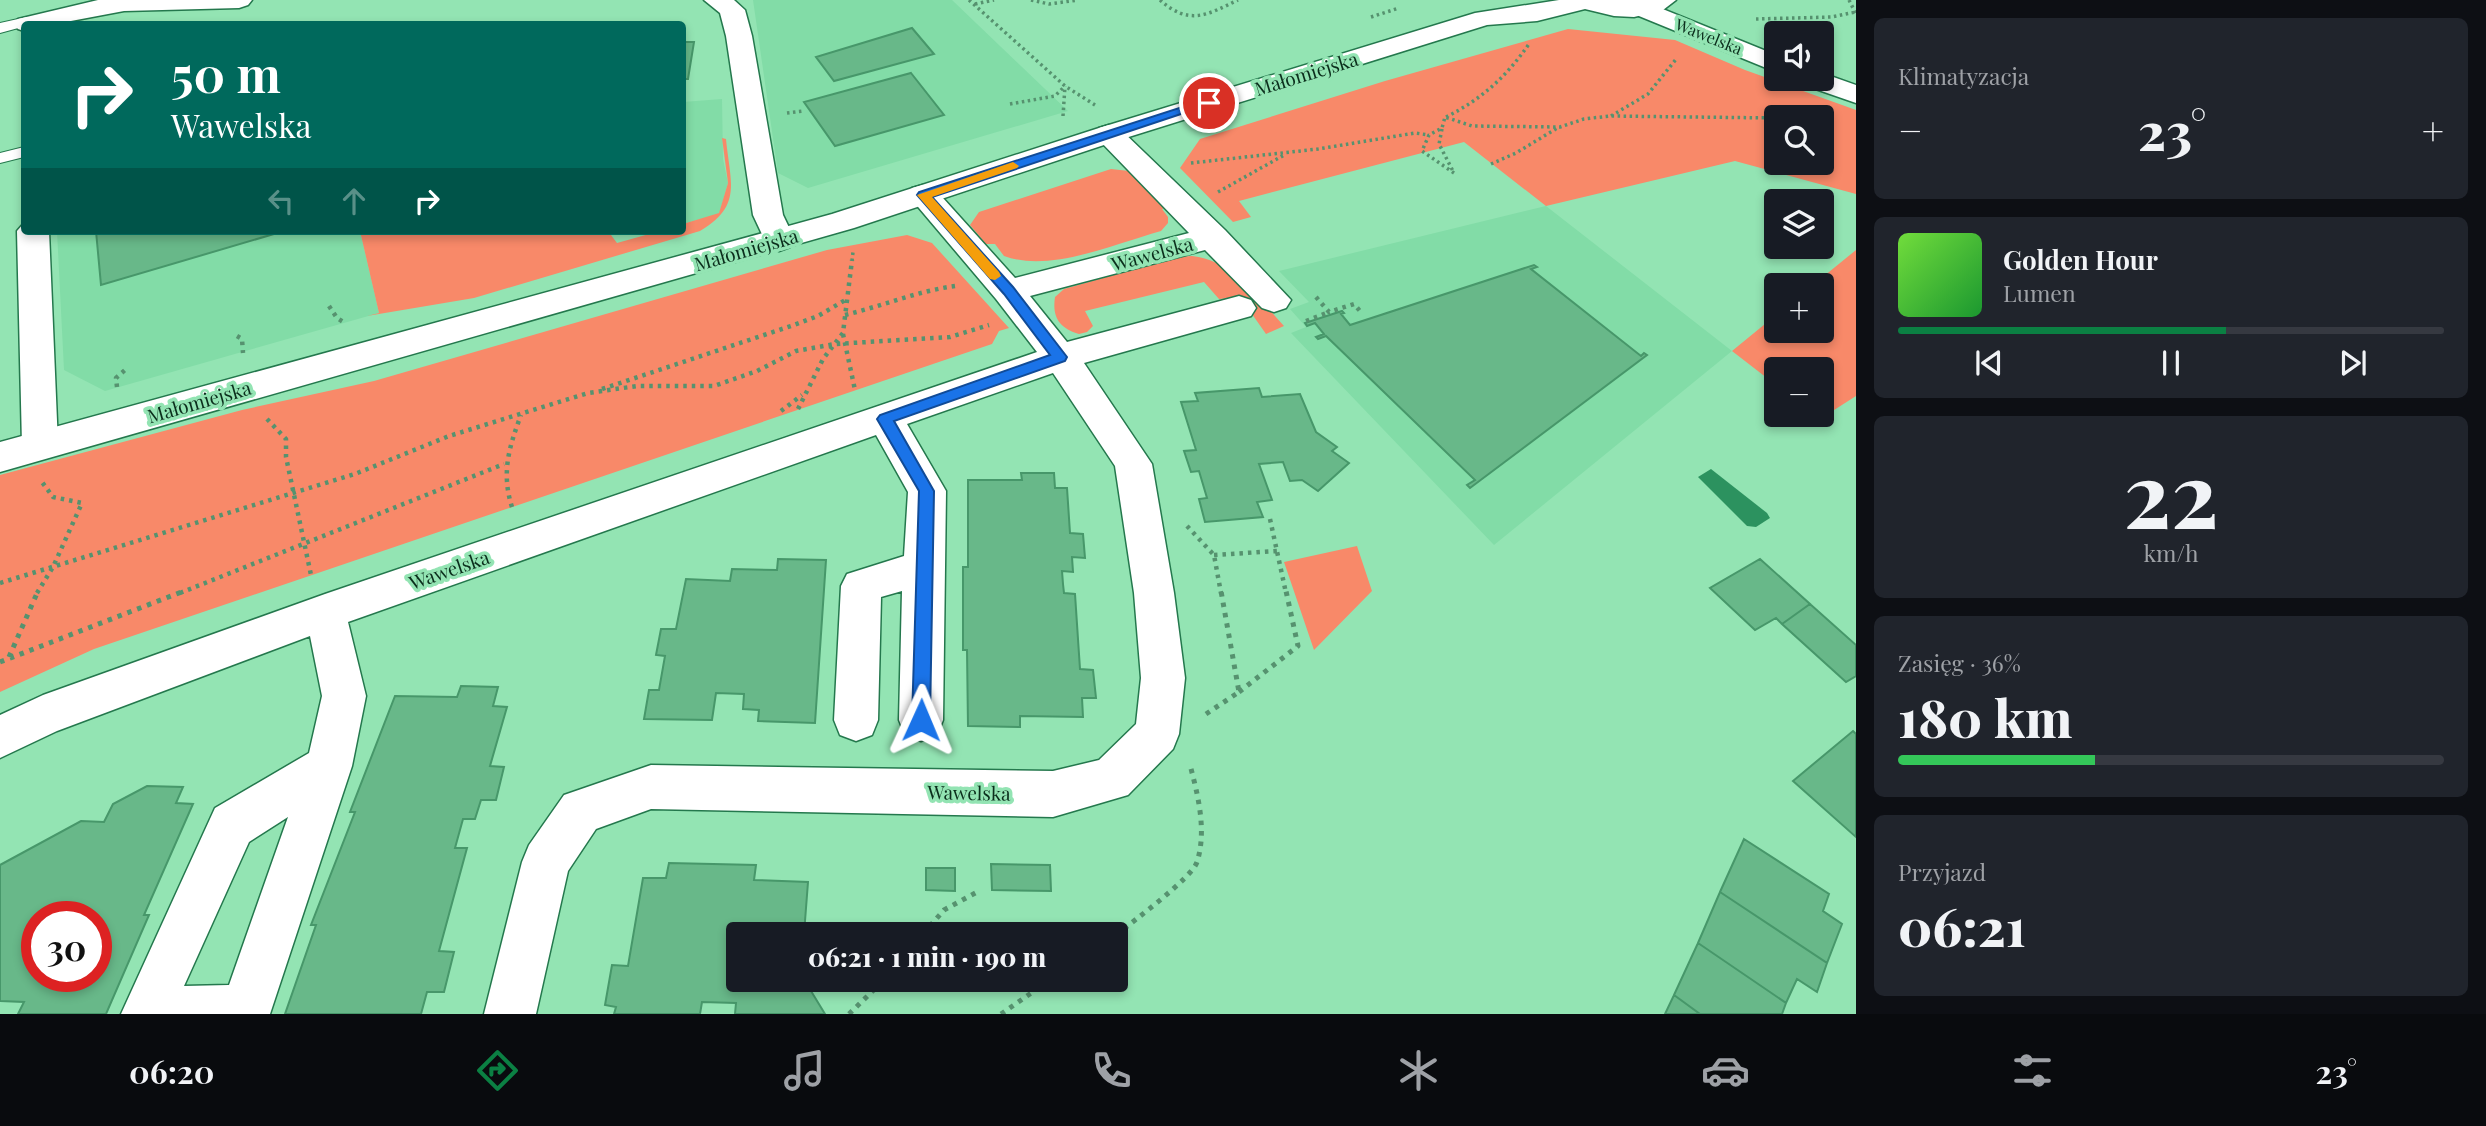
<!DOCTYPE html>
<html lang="pl">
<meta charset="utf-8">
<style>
:root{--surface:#171b24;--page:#20242c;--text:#f1f3f6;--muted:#9ea1a6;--line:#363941;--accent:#0b8043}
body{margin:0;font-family:"Playfair Display",serif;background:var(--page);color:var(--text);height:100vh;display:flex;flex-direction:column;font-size:26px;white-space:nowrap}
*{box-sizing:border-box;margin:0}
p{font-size:23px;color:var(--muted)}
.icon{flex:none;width:38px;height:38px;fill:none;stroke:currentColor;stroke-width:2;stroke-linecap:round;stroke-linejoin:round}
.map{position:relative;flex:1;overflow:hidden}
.panel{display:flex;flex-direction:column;gap:18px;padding:18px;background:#0d0f14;width:630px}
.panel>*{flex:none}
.banner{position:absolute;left:21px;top:21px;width:665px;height:214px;border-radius:7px;box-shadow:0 4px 10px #0003;background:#00695c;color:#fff;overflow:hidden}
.fabs{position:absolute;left:1764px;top:21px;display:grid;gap:14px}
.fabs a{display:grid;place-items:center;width:70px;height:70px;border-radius:7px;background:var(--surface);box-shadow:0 4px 10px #0003;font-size:35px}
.speed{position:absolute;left:21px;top:901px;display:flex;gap:14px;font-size:35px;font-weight:700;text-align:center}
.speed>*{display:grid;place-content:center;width:91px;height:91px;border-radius:50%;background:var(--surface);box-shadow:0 4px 10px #0003;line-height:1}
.speed .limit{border:10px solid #d22;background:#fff;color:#111}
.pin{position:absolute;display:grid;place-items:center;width:60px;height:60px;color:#fff;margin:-30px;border:4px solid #fff;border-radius:50%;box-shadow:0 2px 7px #0007}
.me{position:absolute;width:77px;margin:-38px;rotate:1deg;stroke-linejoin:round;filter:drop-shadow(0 0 5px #0008)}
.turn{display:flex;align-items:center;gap:24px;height:147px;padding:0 35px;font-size:32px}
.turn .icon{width:91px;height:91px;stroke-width:2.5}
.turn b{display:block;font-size:49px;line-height:60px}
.lanes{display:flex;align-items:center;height:66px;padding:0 35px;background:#0003;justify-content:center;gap:35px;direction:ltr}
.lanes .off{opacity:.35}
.big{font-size:52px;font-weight:800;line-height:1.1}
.panel .tile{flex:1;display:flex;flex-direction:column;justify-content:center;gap:10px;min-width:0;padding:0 24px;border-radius:10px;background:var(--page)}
.panel .dial{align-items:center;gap:0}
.dial b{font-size:91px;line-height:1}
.song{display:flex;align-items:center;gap:21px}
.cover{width:84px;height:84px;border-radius:10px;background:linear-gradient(135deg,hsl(100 70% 55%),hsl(130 70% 35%))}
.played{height:7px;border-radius:4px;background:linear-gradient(90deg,var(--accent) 60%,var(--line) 60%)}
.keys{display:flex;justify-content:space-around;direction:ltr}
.heat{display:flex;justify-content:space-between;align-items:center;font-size:38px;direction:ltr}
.charge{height:10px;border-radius:5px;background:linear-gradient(90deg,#34c759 36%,var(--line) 0)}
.trip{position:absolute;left:726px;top:922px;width:402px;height:70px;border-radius:7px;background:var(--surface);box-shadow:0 4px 10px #0003;font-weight:800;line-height:70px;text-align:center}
.tabs{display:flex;height:112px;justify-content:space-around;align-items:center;background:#090b0e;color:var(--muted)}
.tabs .icon{width:49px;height:49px}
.tabs .on{color:var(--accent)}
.tabs b{font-size:32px;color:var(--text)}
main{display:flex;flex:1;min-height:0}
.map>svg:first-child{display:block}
.built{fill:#82dca7}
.green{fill:#f88969;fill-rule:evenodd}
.water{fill:#2c925f}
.building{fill:#68b889;stroke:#47976a;stroke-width:2;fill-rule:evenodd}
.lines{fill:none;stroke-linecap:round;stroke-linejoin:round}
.service-casing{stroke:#24784d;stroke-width:2}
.minor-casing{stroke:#24784d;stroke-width:3}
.tertiary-casing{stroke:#24784d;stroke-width:3}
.secondary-casing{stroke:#24784d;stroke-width:3}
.path-far2{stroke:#56926f;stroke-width:3.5;stroke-dasharray:2.5 3.5;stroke-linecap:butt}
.path-far1{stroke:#56926f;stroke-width:4.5;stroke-dasharray:3.5 5;stroke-linecap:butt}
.path{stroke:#56926f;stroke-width:5;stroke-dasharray:4.5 6;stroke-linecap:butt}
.service{fill:#fff;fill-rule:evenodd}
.minor{fill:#fff;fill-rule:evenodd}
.tertiary{fill:#fff;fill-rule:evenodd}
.secondary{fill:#fff;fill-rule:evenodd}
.route{fill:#1a73e8;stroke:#114b97;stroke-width:2}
.slow{fill:#f59e0b}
.labels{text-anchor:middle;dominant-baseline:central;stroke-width:7;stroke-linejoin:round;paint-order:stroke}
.far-street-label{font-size:16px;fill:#0b2e1c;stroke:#93e4b3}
.street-label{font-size:19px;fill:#0b2e1c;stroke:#93e4b3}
</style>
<main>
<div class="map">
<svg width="1856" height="1014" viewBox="0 0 1856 1014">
<rect width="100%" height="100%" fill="#93e4b3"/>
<path class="built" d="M 753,0 L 952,0 L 1068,111 L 808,188 L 778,173 Z
M 722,99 L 723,159 L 728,183 L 719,214 L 683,224 L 683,102 Z
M 1546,206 L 1732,351 L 1494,545 L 1291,333 L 1306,327 L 1290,309 L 1309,302 L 1279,271 Z
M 57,231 L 360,231 L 379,313 L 105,391 L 64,370 Z"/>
<path class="green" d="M 1568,29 L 1675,40 L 1745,70 L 1856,110 L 1856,194 L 1735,161 L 1546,206 L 1464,142 L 1239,201 L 1251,217 L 1233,222 L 1180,168 L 1200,139 L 1385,81 ZM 1776,117 L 1822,117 L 1822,163 L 1776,163 Z
M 722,138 L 726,139 C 730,182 743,206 700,231 L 474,298 L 367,316 L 379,313 L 360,231 L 608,231 L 617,243 L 660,231 L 682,231 L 683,224 L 719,213 L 728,183 Z
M 1111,169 L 1129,171 L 1169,207 L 1162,209 L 1168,217 L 1168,223 L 1161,231 C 1114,244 1050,273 1004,256 L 995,244 L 986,244 L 970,225 L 979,212 Z
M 907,235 L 932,243 L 1009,328 L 999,331 L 992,344 L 94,649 L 0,692 L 0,475 L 242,410 L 374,381 L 827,250 Z
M 1856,250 L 1856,396 L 1820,419 L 1815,415 L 1822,415 L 1822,369 L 1776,369 L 1776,385 L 1732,351 L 1776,315 L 1776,331 L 1822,331 L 1822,285 L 1813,285 Z
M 1192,256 C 1234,261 1257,297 1284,326 L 1266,334 L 1240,297 L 1219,299 L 1204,282 L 1085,311 L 1093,326 L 1087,332 L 1079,334 C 1059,328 1052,317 1055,297 L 1064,289 L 1177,257 Z
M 1357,546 L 1372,591 L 1314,650 L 1284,562 Z"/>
<path class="water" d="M 1711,469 L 1767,513 L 1770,518 L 1756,527 L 1747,526 L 1698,477 Z"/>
<path class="building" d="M 912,28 L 934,54 L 834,81 L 816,57 Z
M 682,42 L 694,42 L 688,79 L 682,79 Z
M 911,73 L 944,115 L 835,146 L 804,102 Z
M 96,231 L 284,231 L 101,285 Z
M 1534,265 L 1537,267 L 1531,269 L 1641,356 L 1644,353 L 1647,355 L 1470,488 L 1467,485 L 1475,480 L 1326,336 L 1318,339 L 1316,337 L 1324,334 L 1315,323 L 1307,326 L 1305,323 L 1342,311 L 1344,313 L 1341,314 L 1350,325 Z
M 1259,388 L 1262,397 L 1300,394 L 1316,432 L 1337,447 L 1332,451 L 1349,463 L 1318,491 L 1302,480 L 1290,481 L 1283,462 L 1259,464 L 1272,500 L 1257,502 L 1263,517 L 1205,522 L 1199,499 L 1207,498 L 1199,471 L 1191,472 L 1184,451 L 1196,450 L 1181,402 L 1198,401 L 1195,393 Z
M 1021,473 L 1054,473 L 1055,488 L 1067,488 L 1070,533 L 1083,534 L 1085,558 L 1072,557 L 1073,572 L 1062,571 L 1063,584 L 1064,593 L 1075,594 L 1080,669 L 1093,670 L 1096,698 L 1082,698 L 1083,717 L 1020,716 L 1020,727 L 968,726 L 967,650 L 963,650 L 963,567 L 968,567 L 968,480 L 1022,480 Z
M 778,559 L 826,560 L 815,723 L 758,721 L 759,710 L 743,709 L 744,694 L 716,693 L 712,720 L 644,719 L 649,690 L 659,690 L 665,656 L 656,655 L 661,629 L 676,629 L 686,579 L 730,581 L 732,569 L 777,570 Z
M 1760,559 L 1810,604 L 1782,624 L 1776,618 L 1755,630 L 1710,588 Z
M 1810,604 L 1856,645 L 1856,676 L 1846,682 L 1782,624 Z
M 461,686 L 498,687 L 493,706 L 507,707 L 490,766 L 504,767 L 496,800 L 481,800 L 475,819 L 463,819 L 455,848 L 467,848 L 439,951 L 454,952 L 444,992 L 427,992 L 421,1014 L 285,1014 L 316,925 L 311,925 L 355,812 L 350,812 L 395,696 L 457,697 Z
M 1853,731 L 1856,734 L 1856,837 L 1793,781 Z
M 147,786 L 183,787 L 176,803 L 193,804 L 144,915 L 149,915 L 106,1014 L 18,1014 L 24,1002 L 0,1001 L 0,865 L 81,821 L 104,822 L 113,804 ZM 37,917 L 96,917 L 96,976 L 37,976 Z
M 1744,839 L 1829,894 L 1823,911 L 1842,924 L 1827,963 L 1720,892 Z
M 669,863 L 756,865 L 754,880 L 808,882 L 804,934 L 738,934 L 738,980 L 818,980 L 820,983 L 811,991 L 825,1014 L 735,1014 L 736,1003 L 702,1002 L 700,1014 L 614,1014 L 616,1007 L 605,1005 L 612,965 L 628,966 L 643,878 L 666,878 Z
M 991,864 L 1050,865 L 1051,891 L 992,890 Z
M 926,868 L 955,868 L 955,891 L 926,890 Z
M 1720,892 L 1827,963 L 1817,992 L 1797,979 L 1786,1003 L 1698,943 Z
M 1698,943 L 1786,1003 L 1782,1014 L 1700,1014 L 1674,995 Z
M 1674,995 L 1700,1014 L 1665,1014 Z"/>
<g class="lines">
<g class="service-casing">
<path id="service" d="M 27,17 L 32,19 L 33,24 L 0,33 L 0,23 Z
M 24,147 L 24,157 L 0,163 L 0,153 Z"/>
</g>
<g class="minor-casing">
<path id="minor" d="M 98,0 L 252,0 L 248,5 L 239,8 L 124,11 L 55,24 L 24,24 L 24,31 L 18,29 L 14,24 L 18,19 Z
M 704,0 L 734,0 L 745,10 L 752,36 L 783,215 L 795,240 L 790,247 L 779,251 L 768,247 L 753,215 L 726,36 L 720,13 Z
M 1109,125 L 1119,128 L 1225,230 L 1291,300 L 1286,308 L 1274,312 L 1262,308 L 1205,250 L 1030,296 L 1067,342 L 1239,296 L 1251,300 L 1256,308 L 1251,316 L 1084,363 L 1152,464 L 1174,593 L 1185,678 L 1179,734 L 1173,749 L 1128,795 L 1053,817 L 651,809 L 596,829 L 568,871 L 536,1014 L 484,1014 L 522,862 L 529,845 L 564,795 L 651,765 L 1053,771 L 1099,760 L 1136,724 L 1141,678 L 1134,593 L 1115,466 L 1053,373 L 907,424 L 946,491 L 943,720 L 937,735 L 921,741 L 905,735 L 899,720 L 902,591 L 881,597 L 878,720 L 872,735 L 856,741 L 840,735 L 834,720 L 841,586 L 847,574 L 904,556 L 908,492 L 876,435 L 348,622 L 366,696 L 352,766 L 270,1014 L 121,1014 L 215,808 L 309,753 L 322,696 L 310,636 L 57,731 L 0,758 L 0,715 L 43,695 L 325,594 L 1037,352 L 996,299 L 908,195 L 912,188 L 923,185 L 934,188 L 1015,278 L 1189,233 L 1099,140 L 1095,134 L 1099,128 ZM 288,817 L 229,985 L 184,986 L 249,842 Z
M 24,223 L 24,231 L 49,231 L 58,445 L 53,455 L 40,459 L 27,455 L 22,445 L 17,231 Z"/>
</g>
<g class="tertiary-casing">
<path id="tertiary" d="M 1643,1 L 1776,55 L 1776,72 L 1634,14 L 1630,9 L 1634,4 Z
M 1822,73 L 1856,85 L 1856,103 L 1804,85 L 1800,79 L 1822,79 Z"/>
</g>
<g class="secondary-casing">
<path id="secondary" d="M 1559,0 L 1676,0 L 1663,10 L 1634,17 L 1614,16 L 1585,9 L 1537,21 L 1487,25 L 1119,140 L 854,228 L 0,472 L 0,442 L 832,214 L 1099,128 L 1475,13 Z"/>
</g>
<path class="path-far2" d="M 969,0 L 1065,86 L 1095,105
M 1031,0 L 1049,4 L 1078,0
M 1160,0 C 1189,26 1207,15 1238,0
M 1849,0 L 1856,14
M 975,4 L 994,0
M 1371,17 L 1399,8
M 1756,19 L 1831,17 L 1856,12
M 1010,104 L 1055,96 L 1065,86
M 787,113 L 804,111
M 1063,116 L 1065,86
M 1611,116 L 1648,94 L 1677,58
M 1446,117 C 1482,99 1506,77 1529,44
M 1442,129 L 1439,144 L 1454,173
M 1191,163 L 1318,149 L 1415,133 L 1429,135
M 1491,164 L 1516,153 L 1559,127
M 1454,173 L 1422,151 L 1429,135 L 1442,128 L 1445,117 L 1472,126 L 1560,127 L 1584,119 L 1610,116 L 1776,118
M 1218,192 L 1286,154
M 852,261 L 853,252"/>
<path class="path-far1" d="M 1316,297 L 1329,312 L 1354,304 L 1360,311
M 329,306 L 337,318 L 345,323
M 845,315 C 882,306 918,291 955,286
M 1306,321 L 1329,312
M 843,334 L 855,390
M 237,336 L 242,339 L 243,353
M 117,387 L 116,378 L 125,370
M 602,389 L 794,325 L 818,316 L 847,299
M 798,409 L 823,359 L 843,333 L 852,260
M 781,411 L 802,395
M 267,419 L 286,439 L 286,457 L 311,575
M 512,507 C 501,473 509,447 521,415
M 1270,519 L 1286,593
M 1187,526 L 1214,555 L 1221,593
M 1214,555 L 1277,551
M 0,583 L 355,474 L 449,436 L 588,393 L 637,386 L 714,386 L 757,371 L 796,351 L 835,344 L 950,337 L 989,325
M 37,593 L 53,567 L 82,503 L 53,497 L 42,482
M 180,593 L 504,464"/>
<path class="path" d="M 9,657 L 38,591
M 0,662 L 184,591
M 1239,692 L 1298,646 L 1286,591
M 1206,714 L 1239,692 L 1221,591
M 923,934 L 944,910 L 979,891
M 1116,935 C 1132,922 1192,878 1197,862 C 1207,831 1198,795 1190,765
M 849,1014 L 884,980
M 1001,1014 L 1050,980"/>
<use href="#service" class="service"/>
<use href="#minor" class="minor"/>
<use href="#tertiary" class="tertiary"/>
<use href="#secondary" class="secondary"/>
</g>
<path class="route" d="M 1204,100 L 1214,103 L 932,197 L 1013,287 L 1067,357 L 1065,361 L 894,421 L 934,491 L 930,720 L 928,726 L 921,728 L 915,726 L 912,720 L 919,491 L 877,419 L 880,415 L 1050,355 L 1004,294 L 917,195 L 919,192 Z"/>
<path class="slow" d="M 1013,162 L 1019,166 L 1017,168 L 932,197 L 999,272 L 1001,276 L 995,280 L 990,279 L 917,195 Z"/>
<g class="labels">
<g class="far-street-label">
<text transform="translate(1709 36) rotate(22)">Wawelska</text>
</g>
<g class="street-label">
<text transform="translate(1306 73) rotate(-17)">Małomiejska</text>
<text transform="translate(746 249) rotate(-16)">Małomiejska</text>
<text transform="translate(1152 253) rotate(-15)">Wawelska</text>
<text transform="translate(199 401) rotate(-16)">Małomiejska</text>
<text transform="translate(449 569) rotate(-19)">Wawelska</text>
<text transform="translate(969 792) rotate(1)">Wawelska</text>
</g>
</g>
</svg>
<div class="fabs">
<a><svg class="icon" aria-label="sound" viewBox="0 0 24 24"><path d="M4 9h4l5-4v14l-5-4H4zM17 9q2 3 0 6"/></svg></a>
<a><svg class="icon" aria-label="search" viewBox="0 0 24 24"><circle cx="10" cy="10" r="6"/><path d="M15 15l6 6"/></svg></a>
<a><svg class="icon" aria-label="layers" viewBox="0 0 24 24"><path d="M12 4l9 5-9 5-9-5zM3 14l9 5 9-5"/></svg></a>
<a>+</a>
<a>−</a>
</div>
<div class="speed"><div class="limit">30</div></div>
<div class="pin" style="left:1209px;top:103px;background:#d93025"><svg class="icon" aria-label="arrive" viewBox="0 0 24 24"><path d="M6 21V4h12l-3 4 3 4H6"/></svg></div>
<svg class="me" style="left:921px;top:720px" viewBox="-20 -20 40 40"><path d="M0-17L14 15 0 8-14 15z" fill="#1a73e8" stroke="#fff" stroke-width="4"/></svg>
<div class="trip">06:21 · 1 min · 190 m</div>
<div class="banner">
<div class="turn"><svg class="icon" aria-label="right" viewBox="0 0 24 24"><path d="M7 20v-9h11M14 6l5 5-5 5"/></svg><div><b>50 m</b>Wawelska</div></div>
<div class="lanes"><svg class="icon off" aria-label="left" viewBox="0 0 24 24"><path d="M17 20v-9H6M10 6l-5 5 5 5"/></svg><svg class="icon off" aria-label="ahead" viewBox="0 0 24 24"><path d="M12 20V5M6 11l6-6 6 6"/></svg><svg class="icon" aria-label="right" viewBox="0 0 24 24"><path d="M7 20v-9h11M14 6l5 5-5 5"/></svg></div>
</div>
</div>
<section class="panel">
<div class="tile"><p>Klimatyzacja</p>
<div class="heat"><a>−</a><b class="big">23°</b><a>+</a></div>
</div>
<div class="tile">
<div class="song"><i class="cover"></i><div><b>Golden Hour</b><p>Lumen</p></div></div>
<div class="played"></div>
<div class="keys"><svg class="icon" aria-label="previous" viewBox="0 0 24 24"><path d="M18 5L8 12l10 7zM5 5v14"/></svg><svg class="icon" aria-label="pause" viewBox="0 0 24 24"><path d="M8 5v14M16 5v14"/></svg><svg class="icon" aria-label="next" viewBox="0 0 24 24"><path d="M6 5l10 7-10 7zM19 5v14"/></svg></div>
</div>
<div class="tile dial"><b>22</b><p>km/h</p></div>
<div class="tile"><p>Zasięg · 36%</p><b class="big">180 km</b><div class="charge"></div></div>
<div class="tile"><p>Przyjazd</p><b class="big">06:21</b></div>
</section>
</main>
<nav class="tabs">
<b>06:20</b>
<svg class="icon on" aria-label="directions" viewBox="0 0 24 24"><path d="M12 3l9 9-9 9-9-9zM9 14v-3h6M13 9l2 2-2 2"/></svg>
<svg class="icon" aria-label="music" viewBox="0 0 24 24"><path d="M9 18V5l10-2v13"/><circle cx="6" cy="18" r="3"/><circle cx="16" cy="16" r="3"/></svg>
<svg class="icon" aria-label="phone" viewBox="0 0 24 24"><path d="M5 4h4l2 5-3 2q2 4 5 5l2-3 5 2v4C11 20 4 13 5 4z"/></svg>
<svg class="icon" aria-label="climate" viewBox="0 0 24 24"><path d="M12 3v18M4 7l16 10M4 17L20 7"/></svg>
<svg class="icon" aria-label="car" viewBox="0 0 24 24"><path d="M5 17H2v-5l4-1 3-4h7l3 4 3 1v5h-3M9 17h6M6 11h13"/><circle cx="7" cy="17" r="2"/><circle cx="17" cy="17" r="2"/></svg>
<svg class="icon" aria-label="filters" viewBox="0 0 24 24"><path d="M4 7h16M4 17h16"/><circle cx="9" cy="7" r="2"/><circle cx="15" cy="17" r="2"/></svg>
<b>23°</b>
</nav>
